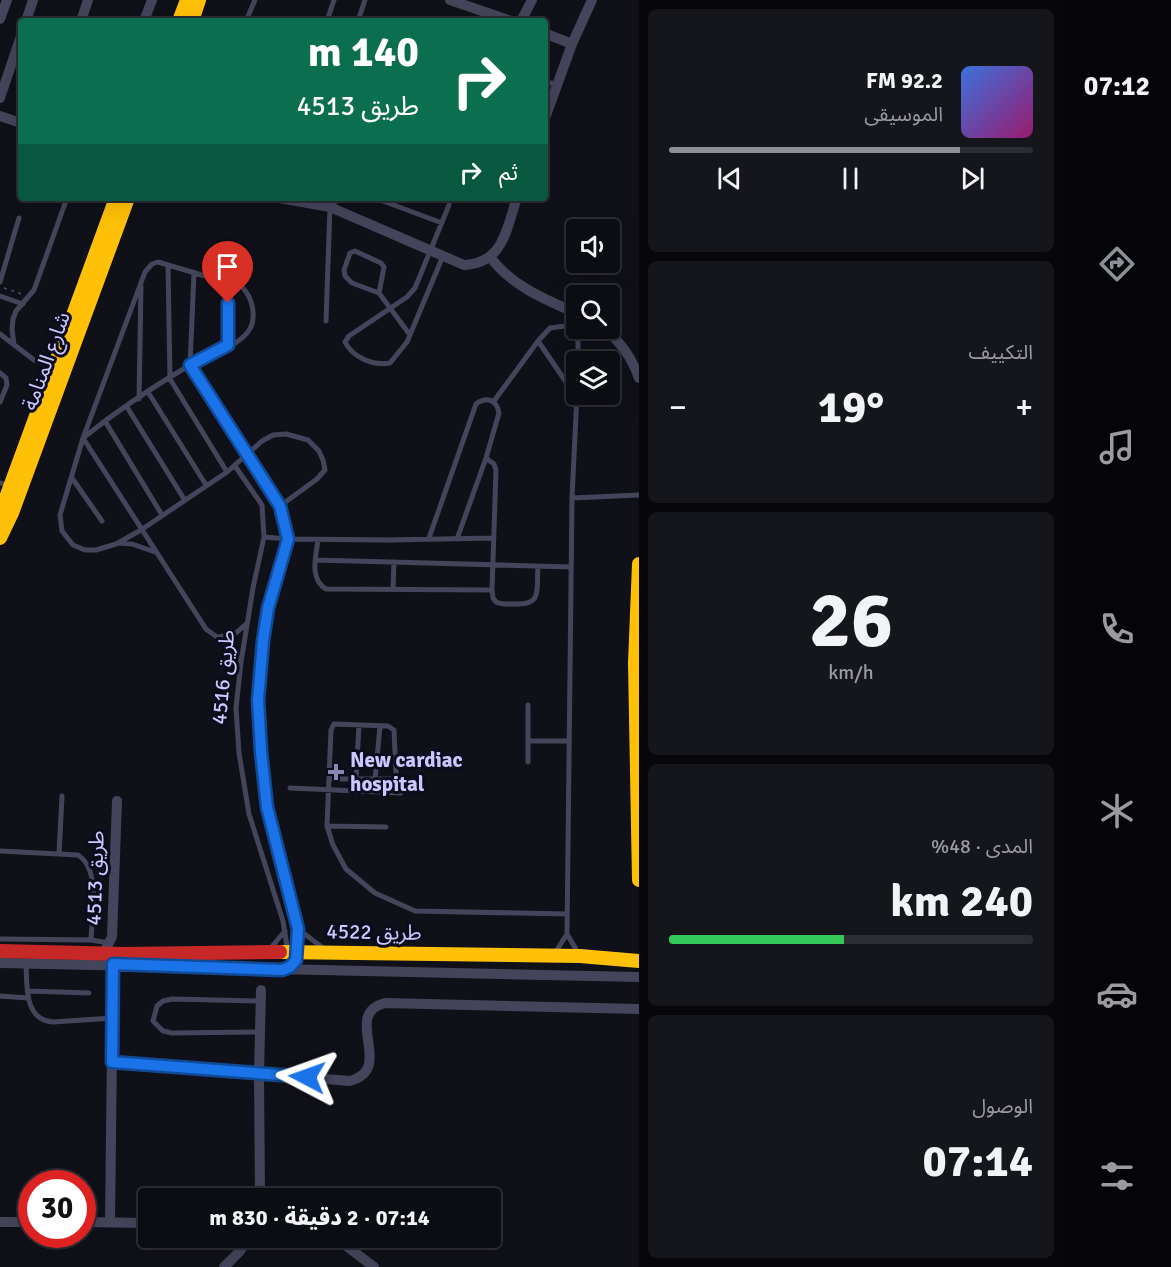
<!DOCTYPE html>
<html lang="ar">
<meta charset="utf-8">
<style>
:root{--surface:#0c0c13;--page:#15151c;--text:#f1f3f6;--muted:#9a9ba0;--line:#2c2c33;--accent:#8c9099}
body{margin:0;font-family:Signika,"Noto Sans Arabic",sans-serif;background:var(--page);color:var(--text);direction:rtl;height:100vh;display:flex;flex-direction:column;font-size:22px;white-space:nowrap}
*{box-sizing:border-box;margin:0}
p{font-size:20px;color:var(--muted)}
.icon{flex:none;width:33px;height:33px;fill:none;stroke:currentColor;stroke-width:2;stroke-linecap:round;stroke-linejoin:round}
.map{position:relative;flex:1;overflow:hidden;direction:ltr}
.details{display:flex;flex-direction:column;gap:9px;padding:9px;background:#07070a;width:424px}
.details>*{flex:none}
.hud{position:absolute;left:18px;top:18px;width:530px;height:183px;border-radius:6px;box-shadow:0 6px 24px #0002,0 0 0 2px var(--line);direction:rtl;background:#0b6e4f;color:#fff;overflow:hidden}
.tools{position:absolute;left:566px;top:219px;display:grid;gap:12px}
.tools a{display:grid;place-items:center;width:54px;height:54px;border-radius:6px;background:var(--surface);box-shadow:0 6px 24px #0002,0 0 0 2px var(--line);font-size:30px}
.speed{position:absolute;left:18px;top:1170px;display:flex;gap:12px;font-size:30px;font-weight:700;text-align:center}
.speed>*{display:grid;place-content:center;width:78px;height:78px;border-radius:50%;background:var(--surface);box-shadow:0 6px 24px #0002,0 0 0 2px var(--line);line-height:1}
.speed .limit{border:9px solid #d22;background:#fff;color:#111}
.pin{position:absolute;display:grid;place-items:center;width:51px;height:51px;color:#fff;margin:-62px -26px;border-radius:50% 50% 50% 0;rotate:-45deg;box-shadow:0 0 6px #0007}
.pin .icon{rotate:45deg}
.me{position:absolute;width:66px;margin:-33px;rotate:274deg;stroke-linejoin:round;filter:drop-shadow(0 0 4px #0008)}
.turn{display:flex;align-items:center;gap:21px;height:126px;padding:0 30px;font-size:27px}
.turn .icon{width:78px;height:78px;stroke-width:2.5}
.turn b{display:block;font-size:42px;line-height:51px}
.then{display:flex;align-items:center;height:57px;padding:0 30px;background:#0003;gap:12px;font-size:22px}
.big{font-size:45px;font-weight:800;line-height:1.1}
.details .card{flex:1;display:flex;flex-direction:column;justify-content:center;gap:9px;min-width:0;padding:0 21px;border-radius:9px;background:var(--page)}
.details .dial{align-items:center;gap:0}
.dial b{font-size:78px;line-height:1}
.song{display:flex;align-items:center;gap:18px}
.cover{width:72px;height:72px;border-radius:9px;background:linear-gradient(135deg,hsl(220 70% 55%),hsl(320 70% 35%))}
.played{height:6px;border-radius:3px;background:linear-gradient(90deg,var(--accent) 80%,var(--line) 80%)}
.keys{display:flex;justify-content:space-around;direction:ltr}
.heat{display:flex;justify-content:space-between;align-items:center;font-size:33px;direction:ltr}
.charge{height:9px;border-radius:4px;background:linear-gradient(90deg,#34c759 48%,var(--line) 0)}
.trip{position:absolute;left:138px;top:1188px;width:363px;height:60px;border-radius:6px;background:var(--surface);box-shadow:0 6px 24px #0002,0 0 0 2px var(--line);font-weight:800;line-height:60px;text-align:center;direction:rtl}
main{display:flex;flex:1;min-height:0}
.dock{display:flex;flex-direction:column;width:108px;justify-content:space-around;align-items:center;background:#050508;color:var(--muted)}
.dock .icon{width:42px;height:42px}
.dock .active{color:var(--accent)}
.dock b{font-size:27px;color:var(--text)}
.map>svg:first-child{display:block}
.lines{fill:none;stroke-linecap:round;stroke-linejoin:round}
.path{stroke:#465561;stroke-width:1.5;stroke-dasharray:3 4.5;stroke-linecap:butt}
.lane{stroke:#44455a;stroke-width:5}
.street{stroke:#44455a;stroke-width:10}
.slow{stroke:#ffc107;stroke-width:14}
.jam{stroke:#c62828;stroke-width:14}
.route-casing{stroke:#114b97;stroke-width:15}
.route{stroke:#1a73e8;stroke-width:10}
.poi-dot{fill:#8a88ae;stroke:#0d0c1d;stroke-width:2}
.labels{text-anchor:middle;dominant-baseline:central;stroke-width:6;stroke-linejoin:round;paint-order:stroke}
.street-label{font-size:21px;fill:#cbc8ff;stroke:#0d0c1d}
.poi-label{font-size:21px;font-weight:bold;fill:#cbc8ff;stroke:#0d0c1d;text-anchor:start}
</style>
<main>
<nav class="dock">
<b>07:12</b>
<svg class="icon active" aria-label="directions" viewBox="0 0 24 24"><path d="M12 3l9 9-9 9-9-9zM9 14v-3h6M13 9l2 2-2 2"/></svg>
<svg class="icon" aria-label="music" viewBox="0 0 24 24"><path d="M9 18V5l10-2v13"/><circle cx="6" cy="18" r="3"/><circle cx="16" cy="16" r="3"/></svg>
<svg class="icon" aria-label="phone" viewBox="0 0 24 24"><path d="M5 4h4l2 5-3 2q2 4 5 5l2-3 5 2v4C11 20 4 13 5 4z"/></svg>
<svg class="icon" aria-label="climate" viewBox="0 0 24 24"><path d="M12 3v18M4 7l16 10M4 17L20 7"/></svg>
<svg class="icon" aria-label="car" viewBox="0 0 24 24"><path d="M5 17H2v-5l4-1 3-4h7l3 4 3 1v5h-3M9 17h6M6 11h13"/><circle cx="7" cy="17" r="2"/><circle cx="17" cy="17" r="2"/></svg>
<svg class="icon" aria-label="filters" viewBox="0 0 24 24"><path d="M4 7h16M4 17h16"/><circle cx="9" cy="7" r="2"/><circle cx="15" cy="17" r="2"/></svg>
</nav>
<section class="details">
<div class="card">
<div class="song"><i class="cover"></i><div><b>92.2 FM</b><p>الموسيقى</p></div></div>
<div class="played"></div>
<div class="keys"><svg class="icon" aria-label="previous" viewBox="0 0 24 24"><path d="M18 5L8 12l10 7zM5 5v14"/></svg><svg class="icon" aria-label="pause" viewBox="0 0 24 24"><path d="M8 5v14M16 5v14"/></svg><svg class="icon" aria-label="next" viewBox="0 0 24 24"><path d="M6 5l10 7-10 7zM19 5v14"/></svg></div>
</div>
<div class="card"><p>التكييف</p>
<div class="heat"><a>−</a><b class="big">19°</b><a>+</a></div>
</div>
<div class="card dial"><b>26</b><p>km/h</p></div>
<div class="card"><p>المدى · 48%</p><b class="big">240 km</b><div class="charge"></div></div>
<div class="card"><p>الوصول</p><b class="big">07:14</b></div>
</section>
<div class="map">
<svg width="639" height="1267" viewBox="0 0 639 1267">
<rect width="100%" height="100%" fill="#101019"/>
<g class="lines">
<path class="path" d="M 4,288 L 22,294"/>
<path class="lane" d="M 246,21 L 255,0
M 327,21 L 334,0
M 358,21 L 365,0
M 544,82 L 557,84
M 375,198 L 442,223
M 443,256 L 407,342 L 390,363 C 374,366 353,358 345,342 L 349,336 L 407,297 L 415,288 L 449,205
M 168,265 L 170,379 L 227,472
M 0,282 L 19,218
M 379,293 L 384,267 L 381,263 L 355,251 L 350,253 L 344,270 L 345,276 L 352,283 L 379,293 L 410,335
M 0,296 L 23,304
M 326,321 L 330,207 L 339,198
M 0,334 L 34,360 L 54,366
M 538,341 L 577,398
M 14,345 L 12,329 L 13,319 L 16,311 L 34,290 L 67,198
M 228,345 L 229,283
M 190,365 C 208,394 226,424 245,454 C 262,480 285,505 287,538 C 288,550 272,592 268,607 C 254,669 256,744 267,806 C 273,838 315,946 290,967
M 190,365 L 194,272
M 0,373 L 6,378 L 7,385 L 0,402
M 148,392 L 206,485
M 139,399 L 141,286
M 494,401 L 538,341 L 550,328 L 565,326 L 575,332 L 578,342 L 578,362
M 127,407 L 184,499
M 105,421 L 162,515
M 83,438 C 114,413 156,385 190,365 C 206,356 236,347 247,333 C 258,320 253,298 242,287 L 158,262 L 152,264 L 145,272 L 83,438 L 60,515 L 62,531 L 73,545 L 85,550 L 96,550 L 116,544 L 141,530 L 227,472 L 262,441 L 273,435 L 286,434 L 308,440 L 319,451 L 323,460 L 325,470 L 317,479 L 280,506
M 83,438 L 206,629 L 232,648 L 241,662
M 235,466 L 262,505 L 264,537 L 253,588 L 241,662 L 236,708 L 239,753 L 249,814 L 283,921 L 288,953 L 290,960 L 296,966
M 72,478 L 102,521
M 0,483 L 11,486
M 572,498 L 639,495
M 264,537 L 288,539 L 388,540 L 494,538
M 429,538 L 476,404 C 487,396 497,400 499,413 L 486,458 L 494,464 L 496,470 L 492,590 L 493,598 L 496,602 C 503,605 509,604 516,604 C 543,605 536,589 538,567
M 457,539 L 486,458
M 318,540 C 316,556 309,579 326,589 L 492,590
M 118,543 L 132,544 L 155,552
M 316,560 L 571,567
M 393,589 L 394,562
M 219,637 L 236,633 L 246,624
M 528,741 L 568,741
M 528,762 L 528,705
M 329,779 L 394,779 L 396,774 L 394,730 L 388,726 L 334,724 L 331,730 L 327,826 L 333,845 L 346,869 L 375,893 L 415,911 L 567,914
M 356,779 L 359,725
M 375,780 L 380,726
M 290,788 L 401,793
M 327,826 L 386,827
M 0,851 L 78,855 C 101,870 92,915 91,940
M 59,854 L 62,796
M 298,929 L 323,948
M 567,934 L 580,956
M 0,939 L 91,940 L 109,943
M 269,950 L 285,931
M 553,956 L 567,934 L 572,498 L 577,394
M 26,963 C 27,986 24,1020 53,1022 L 112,1018
M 27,991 L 89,993
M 0,996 L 28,998
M 260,1032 L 172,1033 L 163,1031 L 153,1021 L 157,1006 L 163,1001 L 172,999 L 261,1001"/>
<path class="street" d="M 450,0 L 511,21
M 0,19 L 7,0
M 26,21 L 33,0
M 81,21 L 88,0
M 144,21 L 152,0
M 521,21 L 532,0
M 544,33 L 572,44
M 0,98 L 21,36
M 0,116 L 21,123
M 544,121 L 572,44 L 592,0
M 280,198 L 330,207 L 464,265 C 504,263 506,229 517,198
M 490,257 C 512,286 544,299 576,313
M 604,328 C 621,343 631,356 639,378
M 103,954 L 112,937 L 117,801
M 0,963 L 639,977
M 112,1062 L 350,1081 C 396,1069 341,1014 385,1003 L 639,1009
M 260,1198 L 259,1074 L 261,990
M 272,1198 L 275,1197 L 284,1198
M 0,1222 L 32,1222
M 82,1222 L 148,1223
M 110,1222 L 113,965
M 336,1238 L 374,1267
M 224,1267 L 240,1251 L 248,1238"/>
<path class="slow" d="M 179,21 L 187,0
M 192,21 L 199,0
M 0,514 L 116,198
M 0,538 L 12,513 L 128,198
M 639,564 L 635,663 L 639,880
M 280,952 L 580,956 L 639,961"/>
<path class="jam" d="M 0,951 L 124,954 L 280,952"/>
</g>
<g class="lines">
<g class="route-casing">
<path id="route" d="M 228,303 L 228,345 L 190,365 L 280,506 L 288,539 L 268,608 L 263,641 L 258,700 L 261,752 L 267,807 L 298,929 L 296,960 L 290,967 L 282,970 L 113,964 L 112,1062 L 307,1077"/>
</g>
<use href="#route" class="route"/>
</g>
<path class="poi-dot" d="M333 763h6v6h6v6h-6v6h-6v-6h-6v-6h6z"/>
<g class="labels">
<g class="street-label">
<text transform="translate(46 361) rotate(-70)">شارع المنامة</text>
<text transform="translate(223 677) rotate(-85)">طريق 4516</text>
<text transform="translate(95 878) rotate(-88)">طريق 4513</text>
<text transform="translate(374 932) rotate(1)">طريق 4522</text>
</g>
<g class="poi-label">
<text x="350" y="760">New cardiac<tspan x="350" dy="24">hospital</tspan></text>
</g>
</g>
</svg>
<div class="tools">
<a><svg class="icon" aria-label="sound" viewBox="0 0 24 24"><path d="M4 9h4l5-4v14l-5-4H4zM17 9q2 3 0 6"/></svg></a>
<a><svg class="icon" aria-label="search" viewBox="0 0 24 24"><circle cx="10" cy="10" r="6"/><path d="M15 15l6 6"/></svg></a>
<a><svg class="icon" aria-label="layers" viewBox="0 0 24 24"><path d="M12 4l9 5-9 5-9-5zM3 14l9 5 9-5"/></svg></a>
</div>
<div class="speed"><div class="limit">30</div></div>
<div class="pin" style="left:228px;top:303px;background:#d93025"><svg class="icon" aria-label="arrive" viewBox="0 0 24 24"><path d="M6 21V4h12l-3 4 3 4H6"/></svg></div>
<svg class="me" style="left:307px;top:1077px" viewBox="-20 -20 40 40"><path d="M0-17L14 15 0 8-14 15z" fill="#1a73e8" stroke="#fff" stroke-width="4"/></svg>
<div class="trip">07:14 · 2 دقيقة · 830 m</div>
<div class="hud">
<div class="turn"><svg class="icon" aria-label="right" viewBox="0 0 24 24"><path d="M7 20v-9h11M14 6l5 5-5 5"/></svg><div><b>140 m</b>طريق 4513</div></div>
<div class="then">ثم<svg class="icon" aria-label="right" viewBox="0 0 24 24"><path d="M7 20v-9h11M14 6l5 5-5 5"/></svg></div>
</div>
</div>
</main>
